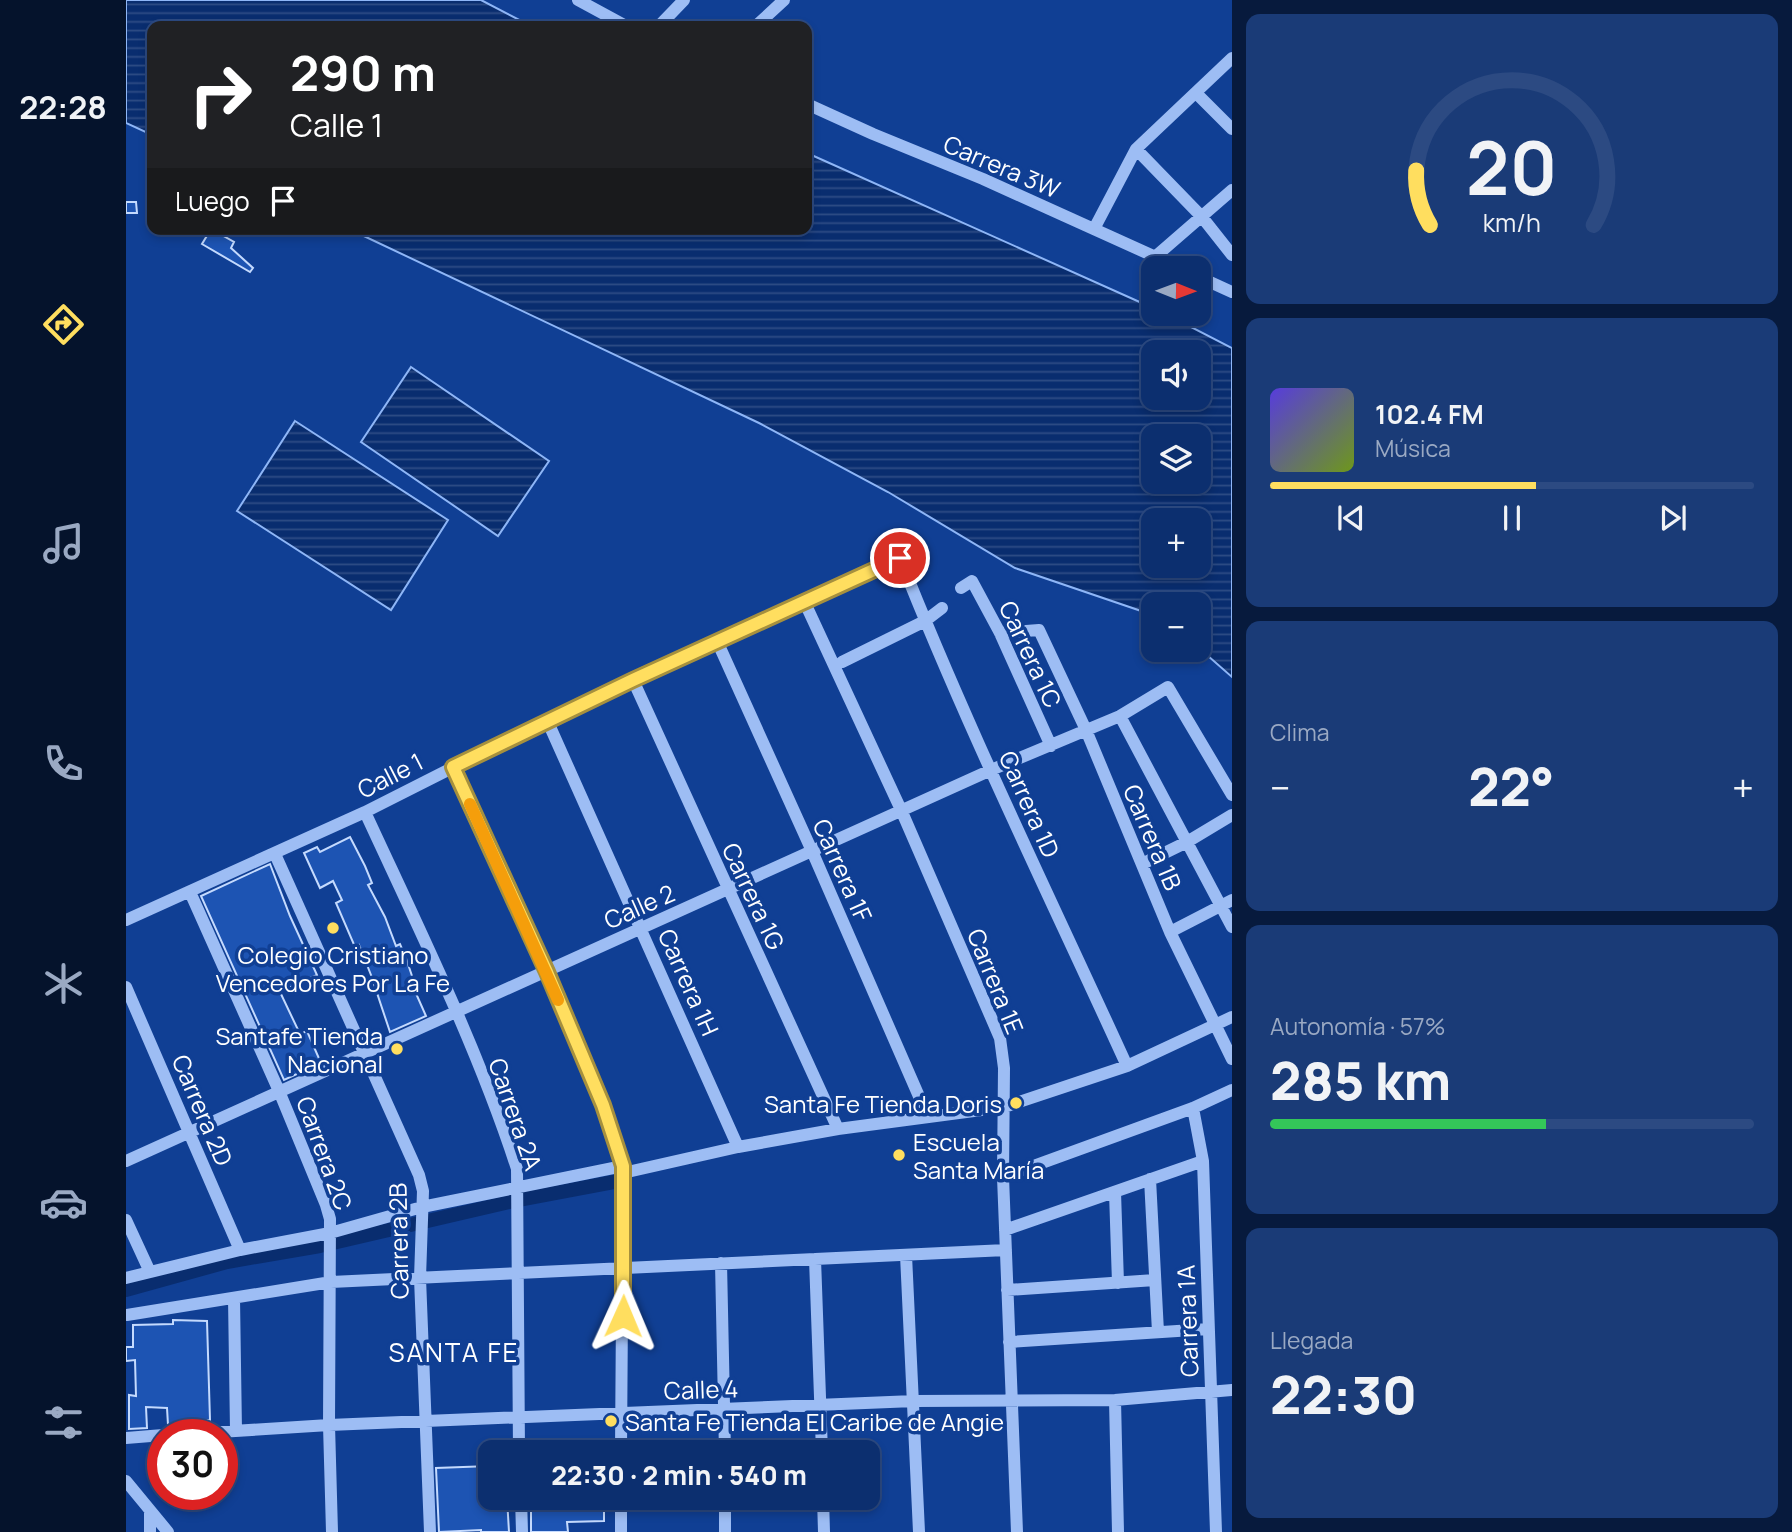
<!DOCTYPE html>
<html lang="es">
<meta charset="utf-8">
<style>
:root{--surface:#0c2f6f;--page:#1a3b77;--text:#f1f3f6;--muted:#9aa9c3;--line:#2c4a82;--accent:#ffde5f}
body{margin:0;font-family:Manrope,sans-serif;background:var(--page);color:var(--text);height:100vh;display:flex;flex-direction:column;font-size:26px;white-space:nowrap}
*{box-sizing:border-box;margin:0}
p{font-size:23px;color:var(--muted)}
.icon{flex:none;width:38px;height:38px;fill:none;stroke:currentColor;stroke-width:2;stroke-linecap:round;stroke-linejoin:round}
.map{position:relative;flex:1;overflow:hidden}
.drawer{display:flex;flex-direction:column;gap:14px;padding:14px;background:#071a3d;width:560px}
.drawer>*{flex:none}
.top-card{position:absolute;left:21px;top:21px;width:665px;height:214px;border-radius:14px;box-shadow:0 4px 10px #0003,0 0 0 2px var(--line);background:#202124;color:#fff;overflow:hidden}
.needle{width:46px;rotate:91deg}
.buttons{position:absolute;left:1015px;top:256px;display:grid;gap:14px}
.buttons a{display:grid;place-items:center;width:70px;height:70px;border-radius:14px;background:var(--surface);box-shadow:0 4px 10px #0003,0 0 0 2px var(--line);font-size:35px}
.speed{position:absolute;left:21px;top:1419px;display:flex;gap:14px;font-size:35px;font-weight:700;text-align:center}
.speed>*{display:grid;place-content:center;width:91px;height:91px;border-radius:50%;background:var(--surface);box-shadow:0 4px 10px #0003,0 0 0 2px var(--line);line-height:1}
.speed .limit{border:10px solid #d22;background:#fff;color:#111}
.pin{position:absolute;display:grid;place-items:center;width:60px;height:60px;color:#fff;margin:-30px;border:4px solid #fff;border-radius:50%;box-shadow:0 2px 7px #0007}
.me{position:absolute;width:77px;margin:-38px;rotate:1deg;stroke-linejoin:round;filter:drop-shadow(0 0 5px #0008)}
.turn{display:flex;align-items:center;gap:24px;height:147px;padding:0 28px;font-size:32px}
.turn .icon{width:91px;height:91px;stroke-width:2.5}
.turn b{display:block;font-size:49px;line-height:60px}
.then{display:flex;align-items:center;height:66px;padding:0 28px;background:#0003;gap:14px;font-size:26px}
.big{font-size:52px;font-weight:800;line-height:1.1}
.drawer .card{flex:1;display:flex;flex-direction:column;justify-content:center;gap:10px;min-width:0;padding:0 24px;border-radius:14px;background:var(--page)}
.drawer .dial{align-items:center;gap:0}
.dial svg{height:182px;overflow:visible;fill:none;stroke:var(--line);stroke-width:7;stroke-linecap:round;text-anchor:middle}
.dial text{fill:var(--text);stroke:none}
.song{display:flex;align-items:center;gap:21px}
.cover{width:84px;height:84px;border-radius:10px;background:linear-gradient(135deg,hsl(250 70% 55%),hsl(80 70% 35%))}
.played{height:7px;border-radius:4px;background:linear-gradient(90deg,var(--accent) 55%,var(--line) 55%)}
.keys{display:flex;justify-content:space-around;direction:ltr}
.heat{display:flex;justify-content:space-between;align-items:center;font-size:38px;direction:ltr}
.charge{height:10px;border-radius:5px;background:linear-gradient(90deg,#34c759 57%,var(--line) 0)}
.trip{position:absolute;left:352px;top:1440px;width:402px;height:70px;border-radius:14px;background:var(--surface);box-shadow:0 4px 10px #0003,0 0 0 2px var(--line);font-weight:800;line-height:70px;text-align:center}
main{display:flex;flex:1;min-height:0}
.menu{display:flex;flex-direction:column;width:126px;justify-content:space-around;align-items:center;background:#05132c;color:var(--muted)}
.menu .icon{width:49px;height:49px}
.menu .current{color:var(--accent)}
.menu b{font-size:32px;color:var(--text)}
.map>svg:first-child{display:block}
.water{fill:url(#water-rules);stroke:#8eb6f7;stroke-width:2;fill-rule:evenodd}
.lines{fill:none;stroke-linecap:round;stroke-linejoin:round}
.canal{stroke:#092d6f;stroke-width:14}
.building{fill:#1d54b3;stroke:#c4dafe;stroke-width:2}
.minor{stroke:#9dbdf4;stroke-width:12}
.route-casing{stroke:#a6903e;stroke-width:18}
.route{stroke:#ffde5f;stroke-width:12}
.slow{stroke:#f59e0b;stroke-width:12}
.poi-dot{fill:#ffde5f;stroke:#103f94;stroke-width:2.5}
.labels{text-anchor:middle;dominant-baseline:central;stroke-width:7;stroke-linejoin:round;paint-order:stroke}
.street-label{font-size:24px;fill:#fff;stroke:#103f94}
.poi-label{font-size:24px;fill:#fff;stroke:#103f94;text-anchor:end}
.neighbourhood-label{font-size:26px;letter-spacing:2px;fill:#fff;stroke:#103f94}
</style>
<main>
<nav class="menu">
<b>22:28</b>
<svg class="icon current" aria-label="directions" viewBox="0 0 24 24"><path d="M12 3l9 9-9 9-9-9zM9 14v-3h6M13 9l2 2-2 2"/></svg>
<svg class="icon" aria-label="music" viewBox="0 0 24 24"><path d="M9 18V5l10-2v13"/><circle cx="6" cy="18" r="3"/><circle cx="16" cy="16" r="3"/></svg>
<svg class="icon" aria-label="phone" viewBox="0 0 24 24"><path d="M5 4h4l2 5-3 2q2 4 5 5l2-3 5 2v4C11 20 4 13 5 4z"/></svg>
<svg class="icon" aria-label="climate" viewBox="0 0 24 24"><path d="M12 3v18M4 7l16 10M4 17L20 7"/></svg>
<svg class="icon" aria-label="car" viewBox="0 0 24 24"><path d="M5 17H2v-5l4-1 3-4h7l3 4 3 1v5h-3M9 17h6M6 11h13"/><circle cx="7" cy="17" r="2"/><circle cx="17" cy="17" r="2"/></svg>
<svg class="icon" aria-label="filters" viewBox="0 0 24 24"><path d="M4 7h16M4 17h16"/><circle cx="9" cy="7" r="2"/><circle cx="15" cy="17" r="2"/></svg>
</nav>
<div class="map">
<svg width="1106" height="1532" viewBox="0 0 1106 1532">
<defs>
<pattern id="water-rules" width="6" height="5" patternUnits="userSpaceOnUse" patternTransform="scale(1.75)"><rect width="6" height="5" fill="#092d6f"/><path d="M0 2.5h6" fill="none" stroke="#2e4c85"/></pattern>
</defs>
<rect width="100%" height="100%" fill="#103f94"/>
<path class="water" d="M 0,0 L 355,0 L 405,26 L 26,26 L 26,135 L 0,123 Z
M 681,153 L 1027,308 L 1027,313 L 1038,313 L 1106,348 L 1106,677 L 1073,648 L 1073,604 L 1027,604 L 1027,615 L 889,568 L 762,492 L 633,423 L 223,229 L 681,229 ZM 1027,352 L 1073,352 L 1073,397 L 1027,397 ZM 1027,436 L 1073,436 L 1073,481 L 1027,481 ZM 1027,520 L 1073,520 L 1073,565 L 1027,565 Z
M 285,367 L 423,461 L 372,536 L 235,442 Z
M 169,421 L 322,520 L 265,610 L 111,511 Z"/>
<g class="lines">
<path class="canal" d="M 0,1290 L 101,1262 L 194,1246 L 392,1200 L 493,1181"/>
</g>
<path class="building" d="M 0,202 L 10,202 L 11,213 L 0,213 Z
M 85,229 L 108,242 L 105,248 L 127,268 L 124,272 L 76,244 Z
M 224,837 L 239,866 L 246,883 L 242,885 L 259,917 L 270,946 L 274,944 L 280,958 L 290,988 L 288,989 L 300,1016 L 264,1032 L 245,975 L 233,945 L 229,947 L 210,903 L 216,900 L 207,881 L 194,888 L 178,853 L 191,847 L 194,852 Z
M 144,864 L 164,916 L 191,975 L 154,992 L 174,1034 L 181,1031 L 195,1063 L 158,1080 L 75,896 Z
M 47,1320 L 81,1321 L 84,1420 L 42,1425 L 41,1408 L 20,1407 L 21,1428 L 3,1429 L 3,1395 L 10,1396 L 9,1360 L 0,1361 L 0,1347 L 7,1347 L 7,1325 L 47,1324 Z
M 364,1466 L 364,1499 L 381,1498 L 383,1532 L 355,1532 L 355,1530 L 313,1532 L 310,1468 Z
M 405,1498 L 478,1498 L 478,1521 L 441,1522 L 442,1532 L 405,1532 Z"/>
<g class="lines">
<path class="minor" d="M 452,0 L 500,26
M 533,26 L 558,0
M 630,26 L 658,0
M 1070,93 L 1106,129
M 681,104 L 747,134 L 857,179 L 1054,268
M 1010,149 L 1076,217 L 1106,255
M 968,229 L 1010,149 L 1106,58
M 1030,256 L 1106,190
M 1073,277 L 1106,292
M 835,588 L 846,581 L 874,633 L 925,746
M 679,603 L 776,812 L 874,1038 L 878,1068 L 877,1177 L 891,1532
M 874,633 L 913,630 L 960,730 L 1044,932 L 1106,1059
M 591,641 L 686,851 L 802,1117
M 716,662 L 799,621 L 816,608
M 507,680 L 712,1129
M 994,716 L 1106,927
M 421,720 L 612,1147
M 327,767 L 421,972 L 477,1105 L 497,1166 L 495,1452
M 239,812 C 293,929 351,1046 391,1169 L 393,1452
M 149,854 L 293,1175 L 297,1191 L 294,1278 L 304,1532
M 1016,864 L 1061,842 L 1106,815
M 64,892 L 153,1091 L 200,1205 L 204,1219 L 203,1425 L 206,1532
M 0,920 L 239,812 L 421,720 L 774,558 C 842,730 924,897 1001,1066
M 1044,932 L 1106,900
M 0,987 L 114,1250
M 1067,1108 L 1077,1161 L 1090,1532
M 0,1161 L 865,770 L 994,716 L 1042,687 L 1106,795
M 497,1173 L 612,1147 L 712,1129 L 878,1107 L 1001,1066 L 1106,1017
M 877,1177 L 1067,1108 L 1106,1090
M 1024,1179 L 1032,1332
M 989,1192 L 992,1283
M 0,1220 L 24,1272
M 879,1230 L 1077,1161
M 780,1255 L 793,1532
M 689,1259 L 696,1452
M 595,1263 L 599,1452
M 0,1278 L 114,1250 L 204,1233 L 296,1207 L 497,1166
M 881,1290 L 1029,1280
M 108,1298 L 110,1431
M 1,1315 L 205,1282 L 880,1250
M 883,1342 L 1082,1329
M 989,1400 L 992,1532
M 45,1435 L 203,1425 L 788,1401 L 989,1400 L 1106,1390
M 0,1438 L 37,1435
M 0,1481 L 42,1532
M 395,1498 L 396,1532
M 495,1498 L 495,1532
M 697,1498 L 698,1532
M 24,1532 L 24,1511
M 599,1532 L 599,1498"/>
</g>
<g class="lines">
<g class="route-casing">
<path id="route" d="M 497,1316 L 497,1166 L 477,1105 L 421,972 L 327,767 L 507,680 L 774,558"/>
</g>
<use href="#route" class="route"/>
<path class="slow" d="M 344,804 L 432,1000"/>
</g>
<g class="poi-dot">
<circle cx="207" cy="928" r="7"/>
<circle cx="271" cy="1049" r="7"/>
<circle cx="890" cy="1103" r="7"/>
<circle cx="773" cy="1155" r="7"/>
<circle cx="485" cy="1421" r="7"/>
</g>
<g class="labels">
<g class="street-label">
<text transform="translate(876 166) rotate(23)">Carrera 3W</text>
<text transform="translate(905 654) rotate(65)">Carrera 1C</text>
<text transform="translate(264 775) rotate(-27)">Calle 1</text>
<text transform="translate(904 804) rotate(66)">Carrera 1D</text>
<text transform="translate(1027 837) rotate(67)">Carrera 1B</text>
<text transform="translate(717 870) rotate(66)">Carrera 1F</text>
<text transform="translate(628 896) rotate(65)">Carrera 1G</text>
<text transform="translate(513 906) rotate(-24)">Calle 2</text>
<text transform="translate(870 981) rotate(68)">Carrera 1E</text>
<text transform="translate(563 982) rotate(66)">Carrera 1H</text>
<text transform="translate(77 1110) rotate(67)">Carrera 2D</text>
<text transform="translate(390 1114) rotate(71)">Carrera 2A</text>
<text transform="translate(199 1153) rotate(70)">Carrera 2C</text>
<text transform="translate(272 1241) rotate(-91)">Carrera 2B</text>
<text transform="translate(1061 1321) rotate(-92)">Carrera 1A</text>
<text transform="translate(575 1389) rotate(-2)">Calle 4</text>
</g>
<g class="poi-label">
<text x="207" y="954" text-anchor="middle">Colegio Cristiano<tspan x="207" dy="28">Vencedores Por La Fe</tspan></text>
<text x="257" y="1035">Santafe Tienda<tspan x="257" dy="28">Nacional</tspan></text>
<text x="876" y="1103">Santa Fe Tienda Doris</text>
<text x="787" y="1141" text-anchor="start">Escuela<tspan x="787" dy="28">Santa María</tspan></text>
<text x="499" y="1421" text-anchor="start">Santa Fe Tienda El Caribe de Angie</text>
</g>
<g class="neighbourhood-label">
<text x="328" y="1352">SANTA FE</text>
</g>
</g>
</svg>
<div class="buttons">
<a><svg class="needle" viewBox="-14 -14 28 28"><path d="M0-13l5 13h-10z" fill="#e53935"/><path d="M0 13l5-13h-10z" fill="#9aa9c3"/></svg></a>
<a><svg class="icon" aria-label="sound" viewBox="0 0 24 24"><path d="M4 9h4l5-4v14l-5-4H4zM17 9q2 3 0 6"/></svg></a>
<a><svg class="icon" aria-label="layers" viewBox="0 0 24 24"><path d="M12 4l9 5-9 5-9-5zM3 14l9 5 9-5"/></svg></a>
<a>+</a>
<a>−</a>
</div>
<div class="speed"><div class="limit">30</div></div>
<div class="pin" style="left:774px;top:558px;background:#d93025"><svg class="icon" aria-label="arrive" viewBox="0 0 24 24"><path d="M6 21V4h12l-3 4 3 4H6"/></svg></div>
<svg class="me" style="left:497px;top:1316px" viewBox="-20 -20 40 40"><path d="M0-17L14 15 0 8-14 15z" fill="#ffde5f" stroke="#fff" stroke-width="4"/></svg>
<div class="trip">22:30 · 2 min · 540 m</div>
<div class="top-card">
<div class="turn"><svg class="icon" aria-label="right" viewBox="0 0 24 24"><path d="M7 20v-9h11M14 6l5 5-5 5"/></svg><div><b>290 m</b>Calle 1</div></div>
<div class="then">Luego<svg class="icon" aria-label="arrive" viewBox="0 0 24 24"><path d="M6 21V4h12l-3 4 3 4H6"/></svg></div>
</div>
</div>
<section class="drawer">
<div class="card dial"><svg viewBox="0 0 100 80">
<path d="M14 69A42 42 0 1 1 86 69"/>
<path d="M14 69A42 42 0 0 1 8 45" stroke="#ffde5f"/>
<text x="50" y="56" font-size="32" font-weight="700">20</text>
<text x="50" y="72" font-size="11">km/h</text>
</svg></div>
<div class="card">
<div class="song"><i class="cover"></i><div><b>102.4 FM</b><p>Música</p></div></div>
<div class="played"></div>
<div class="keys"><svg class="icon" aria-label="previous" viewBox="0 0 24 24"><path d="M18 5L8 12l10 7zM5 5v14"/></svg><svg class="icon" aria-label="pause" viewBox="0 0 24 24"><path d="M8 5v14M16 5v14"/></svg><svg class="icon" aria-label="next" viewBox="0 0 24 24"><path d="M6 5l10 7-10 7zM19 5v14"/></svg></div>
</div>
<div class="card"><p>Clima</p>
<div class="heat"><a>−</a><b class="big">22°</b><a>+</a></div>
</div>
<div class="card"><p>Autonomía · 57%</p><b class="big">285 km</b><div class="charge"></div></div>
<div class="card"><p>Llegada</p><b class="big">22:30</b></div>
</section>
</main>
